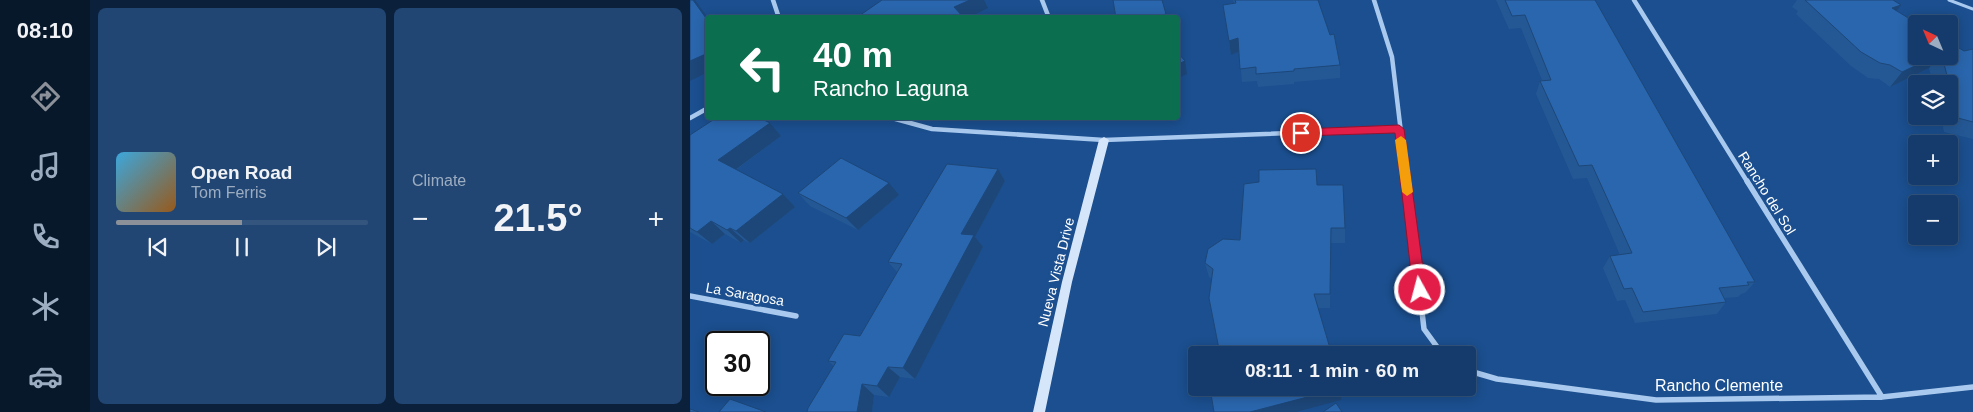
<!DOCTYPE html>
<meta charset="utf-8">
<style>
:root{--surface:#143b6b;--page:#214673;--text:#f1f3f6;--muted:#9dadc1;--line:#33557e;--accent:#8c9099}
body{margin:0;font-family:Helvetica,sans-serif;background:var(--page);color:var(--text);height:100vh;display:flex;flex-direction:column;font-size:19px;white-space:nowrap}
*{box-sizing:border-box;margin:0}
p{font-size:16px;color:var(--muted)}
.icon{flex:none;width:28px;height:28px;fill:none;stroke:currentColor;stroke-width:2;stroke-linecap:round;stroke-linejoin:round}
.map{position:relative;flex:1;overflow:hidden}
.side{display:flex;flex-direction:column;gap:8px;padding:8px;background:#0b203b;width:600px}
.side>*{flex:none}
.hud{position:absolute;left:15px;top:15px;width:475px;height:105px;border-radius:5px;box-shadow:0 2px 12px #0003,0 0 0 1px var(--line);background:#0b6e4f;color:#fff;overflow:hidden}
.needle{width:32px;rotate:316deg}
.fabs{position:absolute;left:1218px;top:15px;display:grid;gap:10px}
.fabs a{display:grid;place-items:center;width:50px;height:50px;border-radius:5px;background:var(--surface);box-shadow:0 2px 12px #0003,0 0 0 1px var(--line);font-size:25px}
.speed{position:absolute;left:15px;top:331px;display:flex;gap:10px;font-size:25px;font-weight:700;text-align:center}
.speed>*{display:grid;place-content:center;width:65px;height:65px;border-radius:50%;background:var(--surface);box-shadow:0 2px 12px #0003,0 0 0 1px var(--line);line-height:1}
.speed .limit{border:2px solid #111;border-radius:8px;background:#fff;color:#111}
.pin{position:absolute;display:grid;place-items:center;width:42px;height:42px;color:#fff;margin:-21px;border:2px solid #fff;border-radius:50%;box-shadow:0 1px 5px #0007}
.me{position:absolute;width:55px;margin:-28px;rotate:353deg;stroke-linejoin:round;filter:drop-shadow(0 0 4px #0008)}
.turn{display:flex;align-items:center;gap:18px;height:105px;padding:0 25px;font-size:22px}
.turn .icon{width:65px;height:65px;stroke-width:2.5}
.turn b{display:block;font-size:35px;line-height:42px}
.big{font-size:38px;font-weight:600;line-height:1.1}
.side .tile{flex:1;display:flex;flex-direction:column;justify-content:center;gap:8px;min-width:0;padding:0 18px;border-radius:8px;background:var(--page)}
.song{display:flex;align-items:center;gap:15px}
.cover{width:60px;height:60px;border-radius:8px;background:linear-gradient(135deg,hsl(200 70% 55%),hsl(30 70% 35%))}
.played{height:5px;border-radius:2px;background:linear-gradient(90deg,var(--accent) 50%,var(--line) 50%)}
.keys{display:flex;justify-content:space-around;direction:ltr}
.heat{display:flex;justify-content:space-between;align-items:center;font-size:28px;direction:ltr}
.side .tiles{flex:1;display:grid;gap:8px;grid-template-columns:repeat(2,1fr)}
.trip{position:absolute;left:498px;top:346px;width:288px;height:50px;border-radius:5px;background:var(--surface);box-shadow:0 2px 12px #0003,0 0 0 1px var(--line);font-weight:600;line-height:50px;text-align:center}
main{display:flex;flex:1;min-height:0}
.tabs{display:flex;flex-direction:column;width:90px;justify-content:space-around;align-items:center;background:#08182b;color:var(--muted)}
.tabs .icon{width:35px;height:35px}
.tabs .selected{color:var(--accent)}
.tabs b{font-size:22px;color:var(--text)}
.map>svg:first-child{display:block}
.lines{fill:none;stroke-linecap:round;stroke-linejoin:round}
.lane{stroke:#a9c9ee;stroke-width:3}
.street-far1{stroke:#a9c9ee;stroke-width:4.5}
.street{stroke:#a9c9ee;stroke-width:5.5}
.secondary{fill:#d6e6fa;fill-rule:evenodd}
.wall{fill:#245895}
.shaded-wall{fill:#1d4779}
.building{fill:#2a66ad;stroke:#1d4779}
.route{fill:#e11d48;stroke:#92132f}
.slow{fill:#f59e0b}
.labels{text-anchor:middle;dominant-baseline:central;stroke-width:5;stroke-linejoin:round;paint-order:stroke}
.street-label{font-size:14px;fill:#fff;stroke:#1b4f8f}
.near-street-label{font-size:16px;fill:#fff;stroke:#1b4f8f}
</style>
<main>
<nav class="tabs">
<b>08:10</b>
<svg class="icon selected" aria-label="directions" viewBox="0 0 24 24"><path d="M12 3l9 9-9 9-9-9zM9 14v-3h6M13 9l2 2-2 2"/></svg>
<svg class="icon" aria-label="music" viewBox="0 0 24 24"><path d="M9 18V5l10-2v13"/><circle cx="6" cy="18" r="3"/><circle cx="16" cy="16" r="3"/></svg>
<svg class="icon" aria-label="phone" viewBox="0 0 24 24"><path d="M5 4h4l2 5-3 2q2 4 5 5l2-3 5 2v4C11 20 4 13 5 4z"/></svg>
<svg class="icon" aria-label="climate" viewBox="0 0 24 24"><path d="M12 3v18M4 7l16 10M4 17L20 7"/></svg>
<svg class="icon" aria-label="car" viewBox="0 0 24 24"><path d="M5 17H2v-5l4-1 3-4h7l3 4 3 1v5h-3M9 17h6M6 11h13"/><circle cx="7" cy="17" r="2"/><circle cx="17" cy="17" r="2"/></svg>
</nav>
<section class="side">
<div class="tiles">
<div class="tile">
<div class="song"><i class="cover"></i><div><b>Open Road</b><p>Tom Ferris</p></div></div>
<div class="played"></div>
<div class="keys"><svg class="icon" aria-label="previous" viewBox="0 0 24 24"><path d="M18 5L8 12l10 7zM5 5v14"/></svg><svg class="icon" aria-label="pause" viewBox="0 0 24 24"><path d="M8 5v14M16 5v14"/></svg><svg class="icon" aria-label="next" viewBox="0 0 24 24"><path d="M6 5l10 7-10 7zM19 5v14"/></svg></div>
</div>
<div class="tile"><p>Climate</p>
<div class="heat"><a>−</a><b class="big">21.5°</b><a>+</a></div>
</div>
</div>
</section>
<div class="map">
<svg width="1283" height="412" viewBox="0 0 1283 412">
<rect width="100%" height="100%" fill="#1b4f8f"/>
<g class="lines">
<path class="lane" d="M 1259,0 L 1283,9"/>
<path class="street-far1" d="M 83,0 L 89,18
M 352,0 L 359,18
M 684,0 L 702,57 L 717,183
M 944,0 L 1058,183
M 0,118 L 18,108
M 202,118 L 242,129 L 414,140 L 709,129"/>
<path class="street" d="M 717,181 L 734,329 L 753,355
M 1057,181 L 1192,397
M 0,296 L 106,316
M 776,370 L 807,379 L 966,400 L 1192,397 L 1283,387"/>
<path class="secondary" d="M 414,137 L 419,140 L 382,282 L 355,412 L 343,412 L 372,282 L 409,140 Z"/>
</g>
<path class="wall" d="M 543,0 L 628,0 L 650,65 L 650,78 L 604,82 L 604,84 L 568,87 L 567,81 L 552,82 L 549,51 L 541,55 L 533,5 L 544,3 Z
M 806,0 L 905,0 L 1065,282 L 1055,293 L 1051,294 L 1048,297 L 1034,298 L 1036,302 L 1027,314 L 945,323 L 935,300 L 927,301 L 913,268 L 920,256 L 930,255 L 897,178 L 883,179 L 846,94 L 850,81 L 852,80 L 831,28 L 819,29 Z
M 1107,0 L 1203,0 L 1211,5 L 1206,11 L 1226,56 L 1259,56 L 1274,51 L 1283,49 L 1283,139 L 1254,132 L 1251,116 L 1259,116 L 1259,84 L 1243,84 L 1239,68 L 1200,87 L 1189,79 L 1178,78 L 1161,66 L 1106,14 L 1108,11 L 1102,7 Z
M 80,123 L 91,136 L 46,170 L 93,194 L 105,207 L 60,243 L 54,240 L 51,243 L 35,234 L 22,244 L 0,232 L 0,135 Z
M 308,169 L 315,181 L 285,237 L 293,247 L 225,379 L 210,377 L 199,397 L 184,395 L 182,412 L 117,412 L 144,366 L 138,361 L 170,336 L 207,272 L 198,262 Z
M 627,185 L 655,228 L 655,243 L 641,243 L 640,308 L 628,308 L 529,349 L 522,279 L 519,277 L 515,263 Z
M 108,193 L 209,195 L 168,230 L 120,206 Z"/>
<path class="shaded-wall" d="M 3,0 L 5,0 L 18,18 L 18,21 Z
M 280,0 L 294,0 L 298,8 L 278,18 L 269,18 L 264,7 Z
M 1211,5 L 1200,20 L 1202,8 Z
M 476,14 L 477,18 L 457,18 Z
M 548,38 L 550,51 L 541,55 L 539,41 Z
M 18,53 L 18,72 L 0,81 L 0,61 Z
M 1246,56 L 1249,56 L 1239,68 L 1200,87 L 1212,72 Z
M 495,61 L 497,74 L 488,78 L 488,64 Z
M 80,123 L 91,136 L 41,173 L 28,160 Z
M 308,169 L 315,181 L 285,237 L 293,247 L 225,379 L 213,368 L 271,234 Z
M 199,183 L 209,195 L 168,230 L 156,218 Z
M 93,194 L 105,207 L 60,243 L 46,231 Z
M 21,221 L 35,234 L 22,244 L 7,232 Z
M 40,228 L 54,240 L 51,243 L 37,230 Z
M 198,367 L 210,377 L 199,397 L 187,386 Z
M 172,384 L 184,395 L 182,412 L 167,412 Z
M 652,388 L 651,400 L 606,412 L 560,412 Z"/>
<path class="building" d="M 0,0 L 3,0 L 18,21 L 18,53 L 0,61 Z
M 192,0 L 280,0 L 264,7 L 274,18 L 166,18 Z
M 423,0 L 472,0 L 476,14 L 457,18 L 426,18 Z
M 545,0 L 628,0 L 640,35 L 644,34 L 650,65 L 604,69 L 604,71 L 566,74 L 566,67 L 550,69 L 548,38 L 539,41 L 533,5 L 546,3 Z
M 815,0 L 905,0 L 1065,282 L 1057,282 L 1059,285 L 1029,288 L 1036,302 L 953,312 L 942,288 L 934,289 L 920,256 L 942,253 L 902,165 L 889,166 L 850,81 L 861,80 L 835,15 L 822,16 Z
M 1115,0 L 1203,0 L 1211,5 L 1202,8 L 1228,24 L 1226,24 L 1226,56 L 1246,56 L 1212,72 L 1200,65 L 1190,63 L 1171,52 Z
M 1259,42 L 1274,51 L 1283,49 L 1283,122 L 1268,118 L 1252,56 L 1259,56 Z
M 488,53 L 495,61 L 488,64 Z
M 26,118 L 70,118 L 80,123 L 28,160 L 93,194 L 46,231 L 40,228 L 37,230 L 21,221 L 7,232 L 0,228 L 0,135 Z
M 151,158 L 199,183 L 156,218 L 108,193 Z
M 257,164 L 308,169 L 271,234 L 284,235 L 213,368 L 198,367 L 187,386 L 172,384 L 167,412 L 117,412 L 118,408 L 146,362 L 138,361 L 154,334 L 170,336 L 212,264 L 198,262 Z
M 626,169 L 627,185 L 653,185 L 655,228 L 641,228 L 640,294 L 624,294 L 642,355 L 514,355 L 514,352 L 529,349 L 519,298 L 523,269 L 515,263 L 518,249 L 533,239 L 550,240 L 554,184 L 569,182 L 569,170 Z
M 520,388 L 652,388 L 560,412 L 524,412 Z
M 40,399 L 76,412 L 29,412 Z
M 646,403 L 652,412 L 633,412 Z
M 0,409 L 9,412 L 0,412 Z"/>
<path class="route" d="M 709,125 L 714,129 L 736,290 L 734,293 L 730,295 L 725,293 L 723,290 L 705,133 L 611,136 L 606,133 L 611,129 Z"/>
<path class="slow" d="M 711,136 L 716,140 L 723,192 L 717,196 L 712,192 L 705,140 Z"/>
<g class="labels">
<g class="street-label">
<text transform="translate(1077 193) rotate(58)">Rancho del Sol</text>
<text transform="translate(366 272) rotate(-76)">Nueva Vista Drive</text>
<text transform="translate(55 294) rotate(10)">La Saragosa</text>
</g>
<g class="near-street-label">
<text x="1029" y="385">Rancho Clemente</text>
</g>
</g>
</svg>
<div class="fabs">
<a><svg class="needle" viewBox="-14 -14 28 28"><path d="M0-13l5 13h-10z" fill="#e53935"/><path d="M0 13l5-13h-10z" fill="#9dadc1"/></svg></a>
<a><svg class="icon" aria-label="layers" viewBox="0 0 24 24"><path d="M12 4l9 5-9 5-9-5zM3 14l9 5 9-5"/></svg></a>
<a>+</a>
<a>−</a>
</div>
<div class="speed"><div class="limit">30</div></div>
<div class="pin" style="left:611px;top:133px;background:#d93025"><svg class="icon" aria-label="arrive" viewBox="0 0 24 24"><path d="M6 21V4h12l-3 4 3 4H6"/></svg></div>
<svg class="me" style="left:730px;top:290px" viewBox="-20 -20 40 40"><circle r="17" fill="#e11d48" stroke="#fff" stroke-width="3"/><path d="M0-11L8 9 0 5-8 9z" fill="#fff"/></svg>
<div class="trip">08:11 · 1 min · 60 m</div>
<div class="hud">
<div class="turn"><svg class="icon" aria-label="left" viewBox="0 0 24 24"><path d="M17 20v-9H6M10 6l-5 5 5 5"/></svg><div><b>40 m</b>Rancho Laguna</div></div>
</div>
</div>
</main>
